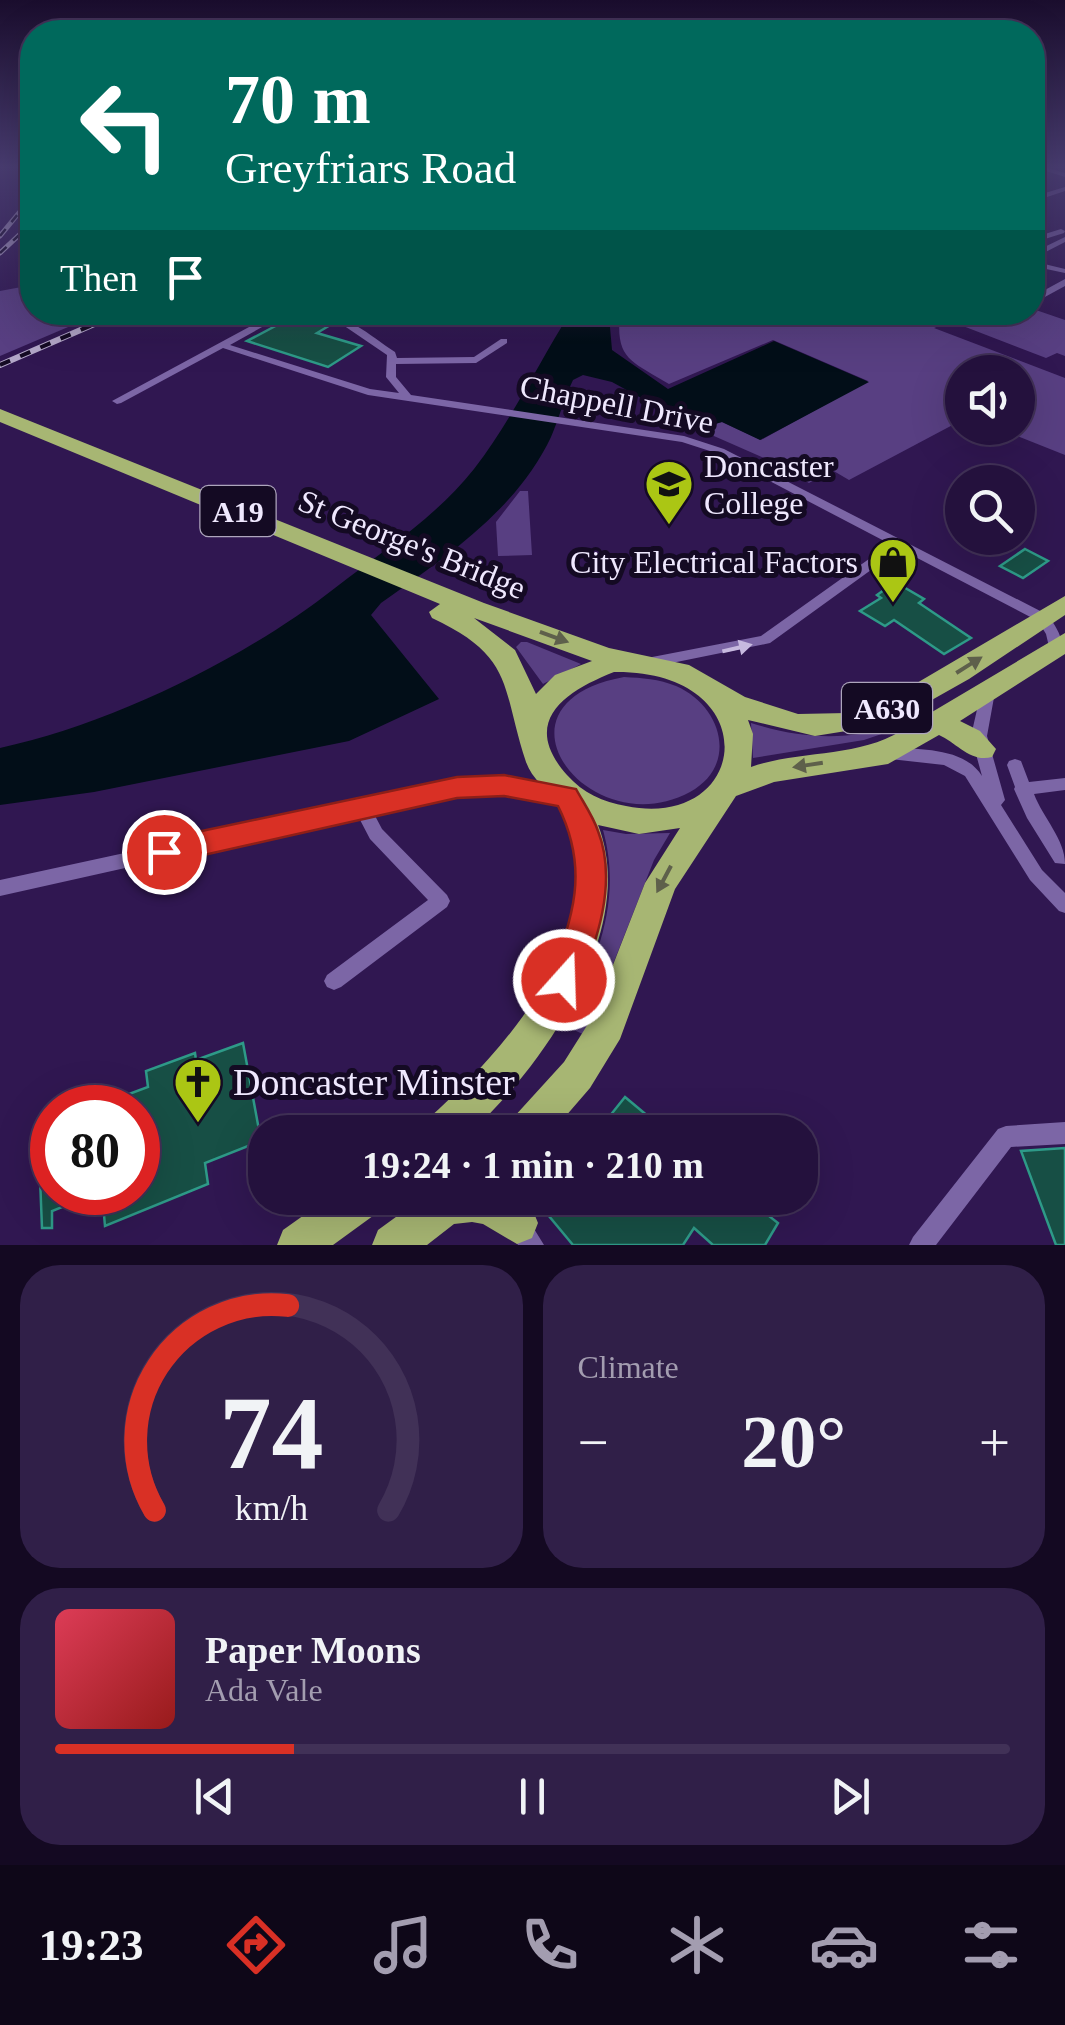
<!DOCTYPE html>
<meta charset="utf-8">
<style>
:root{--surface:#24113d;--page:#301f48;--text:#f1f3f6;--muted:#a39db0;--line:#413157;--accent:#d93025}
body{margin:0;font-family:Georgia,serif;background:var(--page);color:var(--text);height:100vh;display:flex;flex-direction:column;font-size:38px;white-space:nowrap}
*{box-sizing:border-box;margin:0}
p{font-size:32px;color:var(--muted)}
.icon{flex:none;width:55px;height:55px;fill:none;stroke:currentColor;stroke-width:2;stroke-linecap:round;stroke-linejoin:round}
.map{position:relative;height:1245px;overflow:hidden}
.drawer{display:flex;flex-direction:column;gap:20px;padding:20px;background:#140922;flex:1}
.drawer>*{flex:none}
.top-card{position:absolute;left:20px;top:20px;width:1025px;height:305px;border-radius:40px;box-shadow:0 10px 40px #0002,0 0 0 2px var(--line);background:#00695c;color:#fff;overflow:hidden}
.fabs{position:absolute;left:945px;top:355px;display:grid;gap:20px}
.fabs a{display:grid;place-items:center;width:90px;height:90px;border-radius:50%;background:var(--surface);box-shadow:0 10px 40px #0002,0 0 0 2px var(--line);font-size:50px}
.speed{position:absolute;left:30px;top:1085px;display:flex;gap:20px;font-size:50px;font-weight:700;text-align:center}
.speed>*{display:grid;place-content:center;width:130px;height:130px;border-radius:50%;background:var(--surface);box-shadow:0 10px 40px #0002,0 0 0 2px var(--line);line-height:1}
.speed .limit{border:15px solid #d22;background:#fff;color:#111}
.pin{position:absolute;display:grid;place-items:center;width:85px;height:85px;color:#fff;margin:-42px;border:5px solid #fff;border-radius:50%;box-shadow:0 2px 10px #0007}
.me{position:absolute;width:110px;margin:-55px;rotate:20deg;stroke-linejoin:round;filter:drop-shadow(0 0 8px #0008)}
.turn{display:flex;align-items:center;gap:35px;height:210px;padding:0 40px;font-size:45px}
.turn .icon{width:130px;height:130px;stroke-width:2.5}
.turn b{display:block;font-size:70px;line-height:85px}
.then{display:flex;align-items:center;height:95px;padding:0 40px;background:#0003;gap:20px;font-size:38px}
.big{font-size:75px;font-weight:700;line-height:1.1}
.drawer .tile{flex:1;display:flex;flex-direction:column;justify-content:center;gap:15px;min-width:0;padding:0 35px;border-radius:40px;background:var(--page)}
.drawer .dial{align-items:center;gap:0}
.dial svg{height:260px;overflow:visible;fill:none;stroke:var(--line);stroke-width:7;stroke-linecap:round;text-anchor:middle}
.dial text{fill:var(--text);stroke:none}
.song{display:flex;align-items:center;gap:30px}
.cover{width:120px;height:120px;border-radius:15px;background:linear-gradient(135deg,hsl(350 70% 55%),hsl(0 70% 35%))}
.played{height:10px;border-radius:5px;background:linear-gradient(90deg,var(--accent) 25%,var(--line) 25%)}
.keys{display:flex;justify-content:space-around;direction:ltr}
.heat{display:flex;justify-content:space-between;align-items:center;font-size:55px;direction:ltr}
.drawer .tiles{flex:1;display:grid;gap:20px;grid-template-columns:1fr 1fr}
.tile:last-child{grid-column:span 2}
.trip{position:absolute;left:248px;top:1115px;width:570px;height:100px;border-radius:40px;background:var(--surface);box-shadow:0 10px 40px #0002,0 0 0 2px var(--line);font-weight:700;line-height:100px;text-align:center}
.tab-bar{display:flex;height:160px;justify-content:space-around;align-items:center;background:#0e0718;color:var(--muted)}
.tab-bar .icon{width:70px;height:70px}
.tab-bar .active{color:var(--accent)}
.tab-bar b{font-size:45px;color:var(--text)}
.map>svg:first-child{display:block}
.green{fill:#583f82}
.water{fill:#020e18}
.building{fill:#174f45;stroke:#2e9a88;stroke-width:2.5}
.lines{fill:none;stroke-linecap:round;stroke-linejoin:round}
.street{fill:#7c66a6;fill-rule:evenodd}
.highway{fill:#a7b673;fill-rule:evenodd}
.rail-far1-casing{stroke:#b3a7c8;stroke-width:5}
.rail-casing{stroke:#b3a7c8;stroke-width:6}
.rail-far1{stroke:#140a23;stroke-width:2.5;stroke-dasharray:9;stroke-linecap:butt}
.rail{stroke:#140a23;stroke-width:4;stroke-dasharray:11;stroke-linecap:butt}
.oneway{fill:#5e604b}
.oneway2{fill:#c7badf}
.route{fill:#d93025;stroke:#8d1f18;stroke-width:2.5}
.labels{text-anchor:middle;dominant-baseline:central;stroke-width:10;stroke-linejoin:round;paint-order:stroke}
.shield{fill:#140a23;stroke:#ada5bc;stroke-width:2.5}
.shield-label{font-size:30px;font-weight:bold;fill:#efe8fe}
.street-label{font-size:32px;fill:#efe8fe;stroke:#140a23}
.poi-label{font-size:32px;fill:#efe8fe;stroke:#140a23;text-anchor:start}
.near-poi-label{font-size:38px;fill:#efe8fe;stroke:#140a23;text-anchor:start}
</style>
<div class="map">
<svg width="1065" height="1245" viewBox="0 0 1065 1245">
<rect width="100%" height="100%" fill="#301751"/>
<path class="green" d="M 32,285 L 32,312 L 101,313 L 0,356 L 0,291 Z
M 1033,309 L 1065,320 L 1065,356 L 1057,353 L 1046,358 L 950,321 L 934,328 L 1065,378 L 1065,455 L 997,428 L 1018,428 L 1018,372 L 962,372 L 962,420 L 849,480 L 832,470 L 809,483 L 771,461 L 698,429 L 722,422 L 761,440 L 868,381 L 773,340 L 669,384 C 632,361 615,360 620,313 L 971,312 L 979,315 L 975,319 L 994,326 L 1022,313 L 1032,312 Z
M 520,491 L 528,491 L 532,555 L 498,556 L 496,522 Z
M 521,642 L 527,642 L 581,664 L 543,684 L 516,647 Z
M 624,677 C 642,678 659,679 676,686 C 722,706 739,765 690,792 C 590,846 479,704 624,677 Z
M 751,723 C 809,741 846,739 905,726 L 864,740 L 753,758 Z
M 603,830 L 626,834 L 670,833 L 654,860 L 585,1035 L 565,1026 C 596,961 623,902 603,830 Z"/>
<path class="water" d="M 570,313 L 614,313 L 610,327 L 612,350 L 668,389 L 774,341 L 869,382 L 760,440 L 722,422 L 698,429 L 612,382 L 583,375 L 573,380 C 564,398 559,419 551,437 C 516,511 444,558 381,603 L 371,615 L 439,699 L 349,741 L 94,792 L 0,805 L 0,748 C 112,724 246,658 335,588 C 384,550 435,518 474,469 C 511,421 538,364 570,313 Z"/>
<path class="building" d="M 298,314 L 332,324 L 317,333 L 361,346 L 328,367 L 247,341 Z
M 1025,549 L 1048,561 L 1023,578 L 1000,566 Z
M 895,582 L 924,599 L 919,603 L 971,638 L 944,654 L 894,620 L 885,626 L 860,611 L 881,598 L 877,595 Z
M 243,1043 L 261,1141 L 205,1163 L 208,1184 L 105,1226 L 102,1192 L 138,1192 L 138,1108 L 97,1106 L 148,1087 L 146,1071 L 195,1053 L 196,1060 Z
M 625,1097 L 667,1132 L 597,1132 Z
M 52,1122 L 52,1192 L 97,1193 L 52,1211 L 52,1228 L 42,1228 L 38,1127 Z
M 1065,1148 L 1065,1245 L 1056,1245 L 1021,1151 Z
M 545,1198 L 746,1198 L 778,1223 L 765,1245 L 713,1245 L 694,1228 L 683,1245 L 573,1245 L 539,1204 Z"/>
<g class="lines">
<path class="street" d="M 1034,167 L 1044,167 L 1065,173 L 1065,177 Z
M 1065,187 L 1065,191 L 1032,202 L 1032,197 Z
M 1061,229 L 1065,231 L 1064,233 L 1032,243 L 1032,238 Z
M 1065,237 L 1065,242 L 1032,259 L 1032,253 Z
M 1032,261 L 1065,269 L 1065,273 L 1032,266 Z
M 1065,279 L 1065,286 L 1032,304 L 1032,297 Z
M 277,312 L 289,312 L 230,345 L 370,389 L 399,393 L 386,377 L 387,355 L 340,323 L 313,312 C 345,312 369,335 395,352 L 397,358 L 474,357 L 501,339 L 507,339 L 507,343 L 476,363 L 396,364 L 396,377 L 411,395 L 684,436 L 724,449 L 1048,615 C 1055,626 1065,638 1060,651 L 1050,651 L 1046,634 L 1038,621 L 900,549 L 770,643 L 652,667 L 645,662 L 647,658 L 761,636 L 890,544 L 716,453 L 682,442 L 368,395 L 223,348 L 121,403 L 117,404 L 112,401 Z
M 999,312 L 1011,312 L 993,322 L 985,320 Z
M 988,687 L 993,688 L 995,692 L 987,736 L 1005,800 L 1001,805 L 1042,870 L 1065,893 L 1065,913 L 1059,911 L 1030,880 L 965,776 L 944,765 L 890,759 L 884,757 L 882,753 L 884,749 L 890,747 C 920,750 964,747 982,776 L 971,736 L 981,692 L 983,688 Z
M 1015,759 L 1021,761 L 1029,782 L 1065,778 L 1065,790 L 1034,794 C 1043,818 1065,839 1065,864 L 1055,863 L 1027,818 L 1014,789 L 1015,787 L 1007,765 L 1009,761 Z
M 504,780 L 566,789 L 572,791 L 574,796 L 572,801 L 566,803 L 504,792 L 457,793 L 373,812 L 382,829 L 447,895 L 450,901 L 447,907 L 341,987 L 334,990 L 327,987 L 324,981 L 327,975 L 428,900 L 370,839 L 358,816 L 0,896 L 0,880 L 457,781 Z
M 1065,1122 L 1065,1144 L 1011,1147 L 936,1245 L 909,1245 L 913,1237 L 998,1129 L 1006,1126 Z
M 502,1198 L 524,1198 L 528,1219 L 544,1245 L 518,1245 L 505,1223 Z"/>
<path class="highway" d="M 0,409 L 484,603 L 609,648 L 689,665 L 745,697 L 798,714 L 847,713 L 893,697 L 1065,596 L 1065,615 L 969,679 L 914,710 L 932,712 L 1065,633 L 1065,654 L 960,721 L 980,731 L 996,749 L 992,757 C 971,763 957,743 939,735 L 888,764 L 774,782 L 736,796 L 675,889 L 620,1039 L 590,1088 L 552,1132 L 508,1132 L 513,1118 L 564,1062 L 593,1016 L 645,883 L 680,828 L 639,834 L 598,825 C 639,929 544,1065 471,1132 L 424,1132 L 429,1118 C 499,1056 602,942 572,839 C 569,828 564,813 557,804 C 547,789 532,779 526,762 C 501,686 515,657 432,618 L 429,612 L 440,604 L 0,422 ZM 474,618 L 592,661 L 555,675 L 536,694 L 515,650 ZM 614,672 C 768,670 751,831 626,806 C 603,802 583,793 567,775 C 519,721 566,691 614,672 ZM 748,720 L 815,736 L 865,728 L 876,734 L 901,731 C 857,758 799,750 751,767 L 753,734 Z
M 328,1198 L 383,1198 L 377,1213 L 333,1245 L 277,1245 L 283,1230 Z
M 422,1198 L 517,1198 L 532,1208 L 538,1223 L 532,1238 L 517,1244 L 483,1224 L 472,1222 L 454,1224 L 427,1245 L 372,1245 L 378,1230 Z"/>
<g class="rail-far1-casing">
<path id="rail-far1" d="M 0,236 L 32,197
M 0,253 L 32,223"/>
</g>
<g class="rail-casing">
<path id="rail" d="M 0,365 L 122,312"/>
</g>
<use href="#rail-far1" class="rail-far1"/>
<use href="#rail" class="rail"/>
</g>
<defs><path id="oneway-solid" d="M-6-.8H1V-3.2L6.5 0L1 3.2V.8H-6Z" transform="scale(2.5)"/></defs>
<g class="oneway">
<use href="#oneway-solid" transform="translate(554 637) rotate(20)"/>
<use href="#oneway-solid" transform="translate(969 665) rotate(-32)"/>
<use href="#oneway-solid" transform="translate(808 765) rotate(171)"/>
<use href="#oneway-solid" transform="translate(664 879) rotate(118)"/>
</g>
<use class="oneway2" href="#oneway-solid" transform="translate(737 648) rotate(-13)"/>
<linearGradient id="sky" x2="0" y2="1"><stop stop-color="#1a0d2d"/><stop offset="0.49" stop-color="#483c70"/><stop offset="1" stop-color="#483c70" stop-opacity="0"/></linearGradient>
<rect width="1065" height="341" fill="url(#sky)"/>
<path class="route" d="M 504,775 L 576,789 C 583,802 593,816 598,831 C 618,882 597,943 576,991 L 564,995 L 553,991 L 549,980 C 573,917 590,870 558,806 L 504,796 L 457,798 L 164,864 L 154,860 L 150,852 L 154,843 L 164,839 L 457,777 Z"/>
<defs>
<g id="university-pin" transform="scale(2.5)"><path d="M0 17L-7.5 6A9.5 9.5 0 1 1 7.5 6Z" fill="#abc614" stroke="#140a23"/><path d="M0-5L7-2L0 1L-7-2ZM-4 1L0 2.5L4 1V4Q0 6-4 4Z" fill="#111"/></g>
<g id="shop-pin" transform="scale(2.5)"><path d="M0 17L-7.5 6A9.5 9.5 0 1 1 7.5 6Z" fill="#abc614" stroke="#140a23"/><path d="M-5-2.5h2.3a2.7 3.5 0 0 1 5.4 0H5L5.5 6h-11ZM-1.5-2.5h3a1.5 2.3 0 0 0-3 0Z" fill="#111"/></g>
<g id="church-pin" transform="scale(2.5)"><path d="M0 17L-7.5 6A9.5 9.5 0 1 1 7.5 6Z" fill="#abc614" stroke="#140a23"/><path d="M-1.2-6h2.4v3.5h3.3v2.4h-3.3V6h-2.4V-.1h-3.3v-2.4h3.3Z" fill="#111"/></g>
</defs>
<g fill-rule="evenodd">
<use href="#university-pin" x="669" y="484"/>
<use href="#shop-pin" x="893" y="562"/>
<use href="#church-pin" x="198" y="1082"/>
</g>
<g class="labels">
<g class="shield">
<rect x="200.5" y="486" width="75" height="50" rx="8"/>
<rect x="842" y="683" width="90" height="50" rx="8"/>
</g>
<g class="shield-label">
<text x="238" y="511">A19</text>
<text x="887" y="708">A630</text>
</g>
<g class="street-label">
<text transform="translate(617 404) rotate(11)">Chappell Drive</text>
<text transform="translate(412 544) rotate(22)">St George's Bridge</text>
</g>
<g class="poi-label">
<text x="704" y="466">Doncaster<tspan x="704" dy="37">College</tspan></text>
<text x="858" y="562" text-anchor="end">City Electrical Factors</text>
</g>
<g class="near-poi-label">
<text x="233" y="1082">Doncaster Minster</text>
</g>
</g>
</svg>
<div class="fabs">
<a><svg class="icon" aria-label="sound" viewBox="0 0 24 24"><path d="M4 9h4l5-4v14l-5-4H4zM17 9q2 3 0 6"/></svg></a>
<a><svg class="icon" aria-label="search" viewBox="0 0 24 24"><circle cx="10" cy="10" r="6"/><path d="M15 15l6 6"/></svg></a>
</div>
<div class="speed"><div class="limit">80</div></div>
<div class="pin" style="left:164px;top:852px;background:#d93025"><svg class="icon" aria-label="arrive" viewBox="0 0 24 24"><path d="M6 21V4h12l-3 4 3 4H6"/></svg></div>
<svg class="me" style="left:564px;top:980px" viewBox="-20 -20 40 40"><circle r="17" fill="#d93025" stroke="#fff" stroke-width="3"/><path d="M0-11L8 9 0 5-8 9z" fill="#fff"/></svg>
<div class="trip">19:24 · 1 min · 210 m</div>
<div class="top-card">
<div class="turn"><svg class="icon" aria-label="left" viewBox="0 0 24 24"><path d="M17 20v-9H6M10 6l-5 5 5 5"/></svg><div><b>70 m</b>Greyfriars Road</div></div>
<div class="then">Then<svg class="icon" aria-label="arrive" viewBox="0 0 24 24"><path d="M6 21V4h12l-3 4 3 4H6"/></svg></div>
</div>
</div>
<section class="drawer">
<div class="tiles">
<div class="tile dial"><svg viewBox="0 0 100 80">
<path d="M14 69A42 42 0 1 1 86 69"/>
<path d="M14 69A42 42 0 0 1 55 6" stroke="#d93025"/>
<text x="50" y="56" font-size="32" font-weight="700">74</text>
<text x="50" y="72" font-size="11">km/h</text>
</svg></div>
<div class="tile"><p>Climate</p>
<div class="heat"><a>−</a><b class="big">20°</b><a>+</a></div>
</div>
<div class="tile">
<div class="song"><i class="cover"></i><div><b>Paper Moons</b><p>Ada Vale</p></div></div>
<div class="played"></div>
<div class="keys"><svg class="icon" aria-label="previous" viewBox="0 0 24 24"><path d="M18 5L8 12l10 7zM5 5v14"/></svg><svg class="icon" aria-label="pause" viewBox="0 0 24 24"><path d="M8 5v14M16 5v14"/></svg><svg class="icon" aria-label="next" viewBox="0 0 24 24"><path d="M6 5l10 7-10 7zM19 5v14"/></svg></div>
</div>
</div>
</section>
<nav class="tab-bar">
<b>19:23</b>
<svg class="icon active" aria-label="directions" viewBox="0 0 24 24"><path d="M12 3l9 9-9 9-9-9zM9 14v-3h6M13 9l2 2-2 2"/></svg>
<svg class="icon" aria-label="music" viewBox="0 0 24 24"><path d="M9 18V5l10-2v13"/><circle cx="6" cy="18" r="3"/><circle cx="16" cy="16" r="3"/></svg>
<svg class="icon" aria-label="phone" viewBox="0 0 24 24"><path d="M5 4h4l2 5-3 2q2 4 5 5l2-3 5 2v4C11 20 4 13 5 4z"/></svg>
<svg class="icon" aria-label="climate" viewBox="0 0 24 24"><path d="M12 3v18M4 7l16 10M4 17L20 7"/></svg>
<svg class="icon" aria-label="car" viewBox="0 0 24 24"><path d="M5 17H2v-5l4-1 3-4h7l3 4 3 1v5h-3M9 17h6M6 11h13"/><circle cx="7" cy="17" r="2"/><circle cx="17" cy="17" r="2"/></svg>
<svg class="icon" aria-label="filters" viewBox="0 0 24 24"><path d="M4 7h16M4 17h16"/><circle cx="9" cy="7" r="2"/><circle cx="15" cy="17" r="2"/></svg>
</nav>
